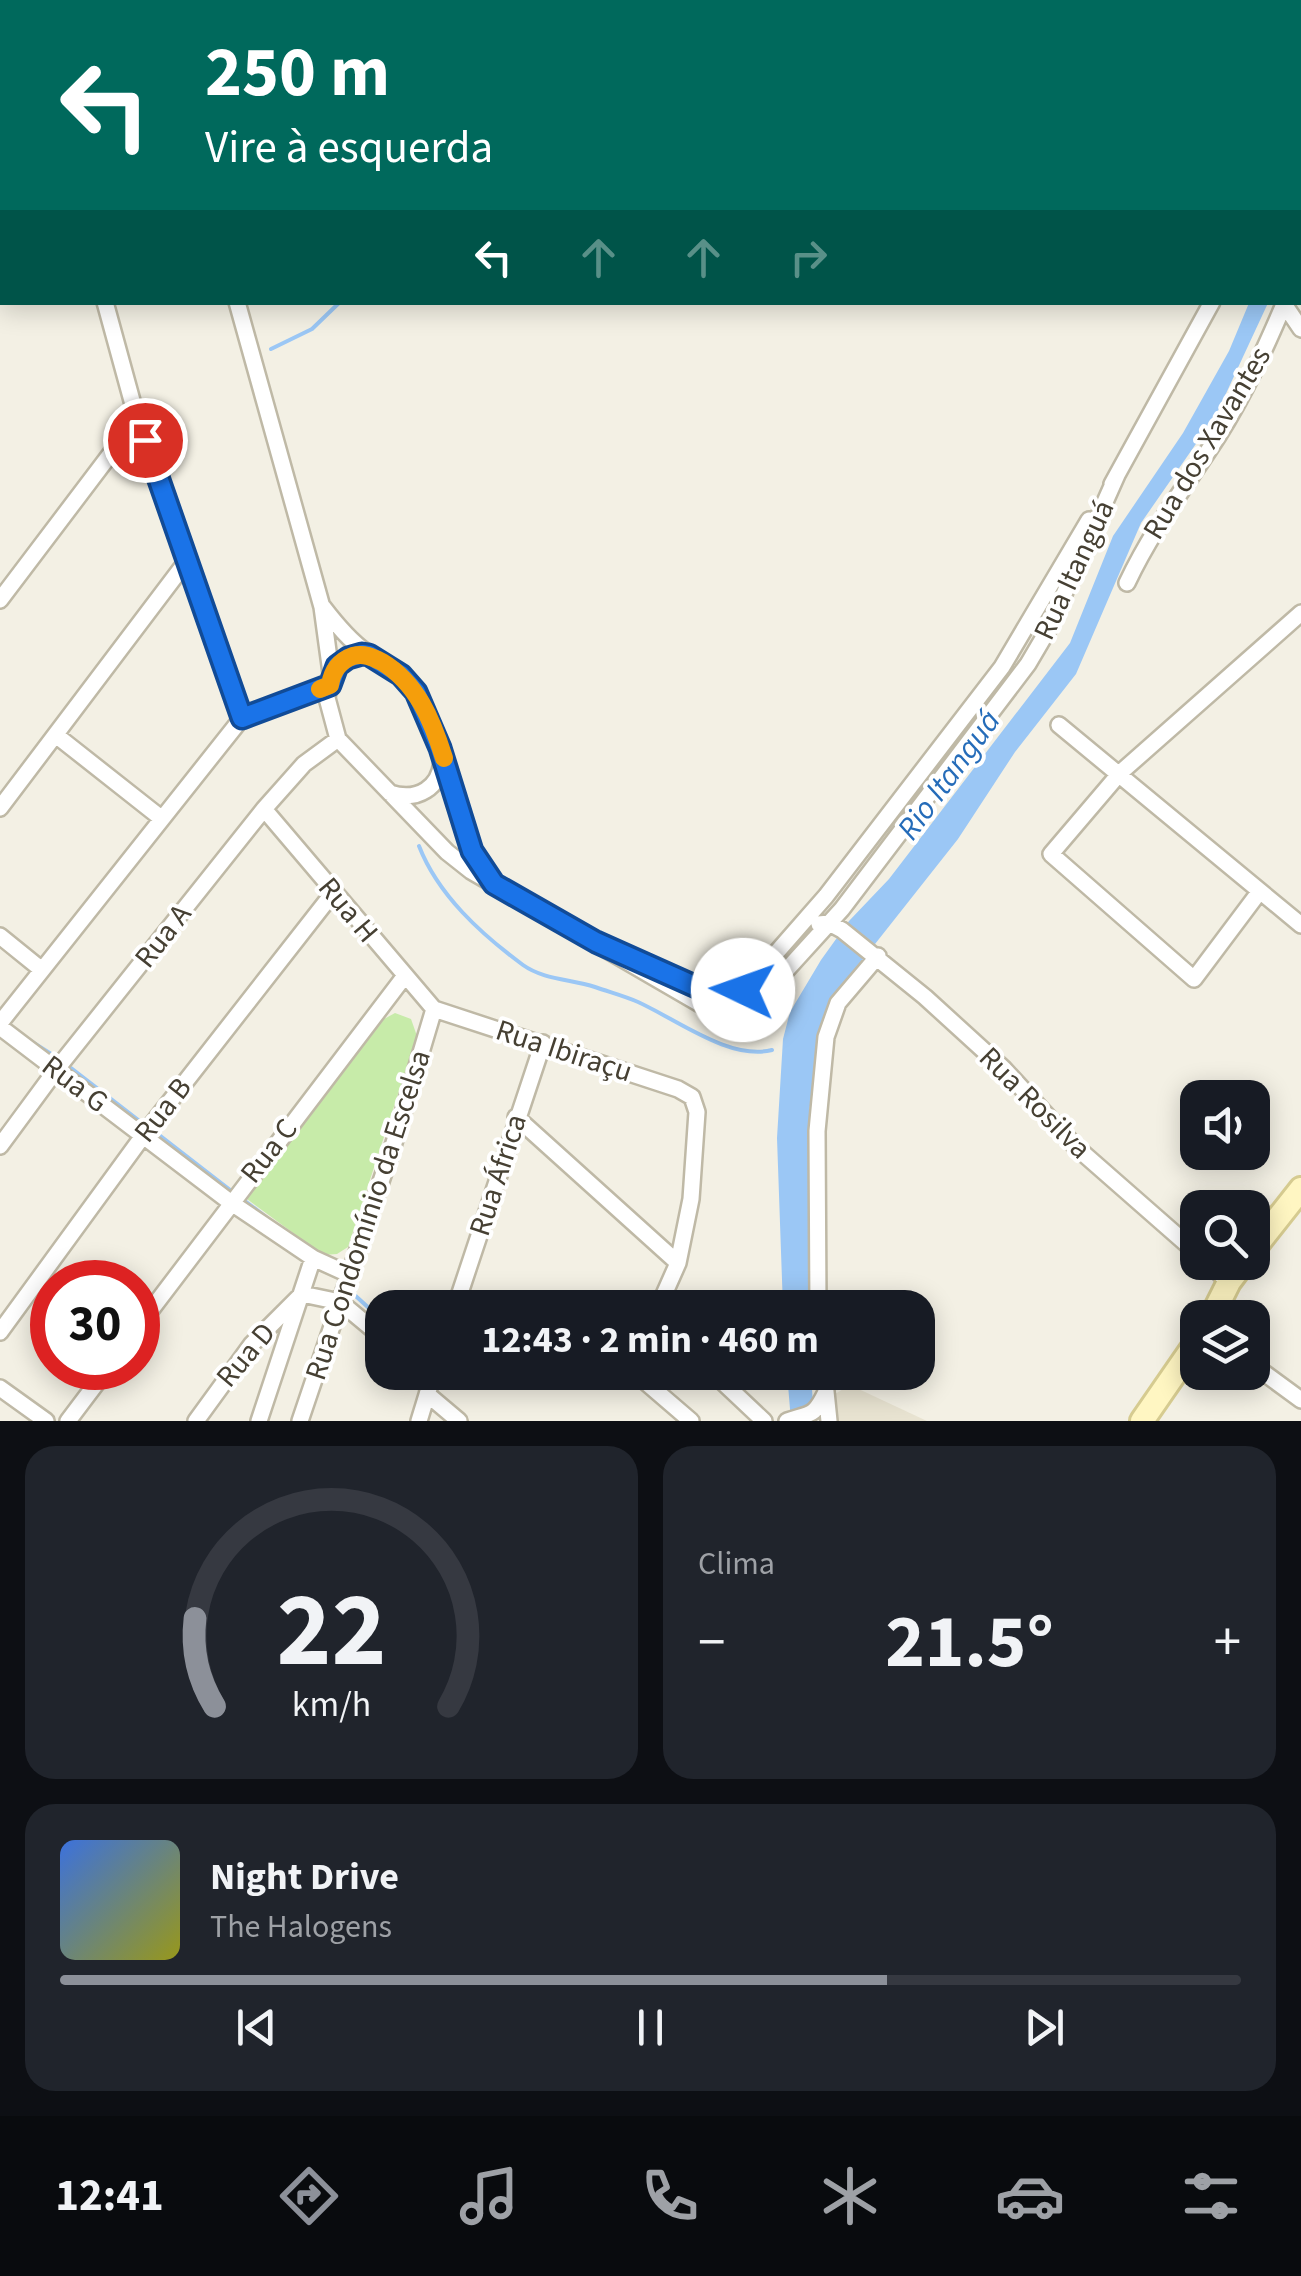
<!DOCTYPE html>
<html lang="pt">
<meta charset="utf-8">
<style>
:root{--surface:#171b24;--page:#20242c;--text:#f1f3f6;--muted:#9ea1a6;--line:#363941;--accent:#8c9099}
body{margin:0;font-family:"Source Sans 3",sans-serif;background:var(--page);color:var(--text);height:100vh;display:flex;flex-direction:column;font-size:38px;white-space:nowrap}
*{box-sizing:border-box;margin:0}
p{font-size:32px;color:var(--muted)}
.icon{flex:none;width:55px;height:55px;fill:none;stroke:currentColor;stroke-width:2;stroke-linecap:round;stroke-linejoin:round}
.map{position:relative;height:1421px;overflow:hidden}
.drawer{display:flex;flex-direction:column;gap:25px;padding:25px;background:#0d0f14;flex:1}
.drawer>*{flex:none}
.guide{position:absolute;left:0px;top:0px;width:1302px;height:305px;box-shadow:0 5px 25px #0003;background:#00695c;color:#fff;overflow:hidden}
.controls{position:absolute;left:1180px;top:1080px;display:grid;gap:20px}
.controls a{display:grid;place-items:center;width:90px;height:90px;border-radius:20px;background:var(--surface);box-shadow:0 5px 25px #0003;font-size:50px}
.speed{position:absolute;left:30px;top:1260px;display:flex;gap:20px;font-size:50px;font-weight:700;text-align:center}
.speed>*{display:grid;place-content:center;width:130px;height:130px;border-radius:50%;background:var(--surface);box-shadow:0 5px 25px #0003;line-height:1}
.speed .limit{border:15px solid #d22;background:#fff;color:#111}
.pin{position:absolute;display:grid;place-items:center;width:85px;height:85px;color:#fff;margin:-42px;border:5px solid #fff;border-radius:50%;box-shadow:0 2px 10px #0007}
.me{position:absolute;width:110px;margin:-55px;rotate:273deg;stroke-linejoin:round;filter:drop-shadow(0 0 8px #0008)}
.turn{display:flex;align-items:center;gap:35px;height:210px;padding:0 40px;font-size:45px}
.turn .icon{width:130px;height:130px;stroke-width:2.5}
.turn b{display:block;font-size:70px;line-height:85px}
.lanes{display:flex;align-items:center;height:95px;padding:0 40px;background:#0003;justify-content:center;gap:50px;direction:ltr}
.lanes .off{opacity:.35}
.big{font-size:75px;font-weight:700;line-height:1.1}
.drawer .tile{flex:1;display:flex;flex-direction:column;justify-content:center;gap:15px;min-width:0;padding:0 35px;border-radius:30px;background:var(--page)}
.drawer .dial{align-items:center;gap:0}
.dial svg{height:260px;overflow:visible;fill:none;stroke:var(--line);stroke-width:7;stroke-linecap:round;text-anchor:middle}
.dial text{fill:var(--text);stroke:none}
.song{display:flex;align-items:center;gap:30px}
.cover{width:120px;height:120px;border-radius:15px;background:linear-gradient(135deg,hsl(220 70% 55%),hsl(60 70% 35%))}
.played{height:10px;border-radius:5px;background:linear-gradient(90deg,var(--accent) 70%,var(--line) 70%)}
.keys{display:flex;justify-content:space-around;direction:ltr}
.heat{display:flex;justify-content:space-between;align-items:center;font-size:55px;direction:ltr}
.drawer .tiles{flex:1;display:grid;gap:25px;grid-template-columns:1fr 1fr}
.tile:last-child{grid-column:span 2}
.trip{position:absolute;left:365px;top:1290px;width:570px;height:100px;border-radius:30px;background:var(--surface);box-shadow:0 5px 25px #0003;font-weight:700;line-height:100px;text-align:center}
.menu{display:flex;height:160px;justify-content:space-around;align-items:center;background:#090b0e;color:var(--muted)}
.menu .icon{width:70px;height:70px}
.menu .on{color:var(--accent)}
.menu b{font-size:45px;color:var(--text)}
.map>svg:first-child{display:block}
.residential{fill:#e8e3d1}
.green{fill:#c7eba9}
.water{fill:#9bc7f5}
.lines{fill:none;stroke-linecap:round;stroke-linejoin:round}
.stream{stroke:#9bc7f5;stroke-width:4}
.street-casing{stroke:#bfb9a6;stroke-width:20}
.secondary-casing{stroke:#d6cb90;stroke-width:28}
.street{stroke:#fff;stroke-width:15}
.secondary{stroke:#fff6c2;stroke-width:22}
.route-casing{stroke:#114b97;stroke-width:25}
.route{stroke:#1a73e8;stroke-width:18}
.slow{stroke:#f59e0b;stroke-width:18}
.labels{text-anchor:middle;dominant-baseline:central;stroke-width:8;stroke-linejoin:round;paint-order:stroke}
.street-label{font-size:30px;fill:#464033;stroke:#fff}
.water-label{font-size:32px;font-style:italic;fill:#256cb9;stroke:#fff}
</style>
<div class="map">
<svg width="1301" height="1421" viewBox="0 0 1301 1421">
<rect width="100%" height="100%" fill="#f3f0e4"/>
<path class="residential" d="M 850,1385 L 927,1421 L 832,1421 L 830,1397 Z"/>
<path class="green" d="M 395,1013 L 411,1019 L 417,1036 L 348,1247 L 337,1254 L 323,1255 L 247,1199 L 384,1019 Z"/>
<path class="water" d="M 1249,303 L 1268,303 L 1216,415 L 1141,523 L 1076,674 L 1015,752 L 958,839 L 830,1001 L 825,1014 L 809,1112 L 809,1307 L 783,1308 L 777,1138 L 783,1039 L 790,1012 L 821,960 L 849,921 L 889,879 L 1070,643 L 1113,536 L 1183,433 L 1229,351 Z
M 787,1373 L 811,1373 L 814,1421 L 791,1421 Z"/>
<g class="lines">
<path class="stream" d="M 87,0 L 88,2
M 271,349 L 312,329 L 340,302
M 419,846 C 438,895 481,934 523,965 C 544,980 571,979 595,987 C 609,992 624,996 638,1002 C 676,1019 730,1061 772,1050
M 29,1040 L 59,1059
M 71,1068 L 146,1126
M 154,1131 L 234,1193
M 241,1198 L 266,1217
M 348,1289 L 382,1320"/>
<g class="street-casing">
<path id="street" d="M 1249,0 L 1250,2
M 212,2 L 213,0
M 1029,2 L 1030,0
M 0,128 L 2,128
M 1300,268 L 1301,267
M 237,302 L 322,607 L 331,673 L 327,698 L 338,739 L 447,852 L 471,871 L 719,1015 L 737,1015 L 752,1008 L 842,909 L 1028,664 L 1048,630 L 1117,475
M 1284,304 L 1301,329
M 1112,484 L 1212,302
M 1127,583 C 1152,530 1187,484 1218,436 C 1245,393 1265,349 1285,302
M 0,600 L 137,419
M 323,607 C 336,624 349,640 366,652 C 382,665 402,671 414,690 C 450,745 450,828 488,877
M 331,678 C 338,662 351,654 369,655
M 242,718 L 329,685
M 1059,725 L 1301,925
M 57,736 L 161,818
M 390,793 C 417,802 441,788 442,759
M 0,808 L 186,562
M 264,809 L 434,1009 L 678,1089 L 692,1097 L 697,1112 L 691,1199 L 678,1263 L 658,1308
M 1260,891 L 1194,979 L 1051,854 L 1120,773 L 1301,613
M 819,924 L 829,923 L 842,930 L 925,997 L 1004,1069 L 1076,1147 L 1198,1254
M 0,936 L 42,970
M 659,970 C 686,982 721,1010 748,985 L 826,896 L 1002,667 L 1089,520
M 0,1023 L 242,718 L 137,419 L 105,302
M 0,1027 L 230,1202 L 313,1258 L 348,1274
M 516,1117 L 678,1263
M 0,1146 L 56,1070 L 264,809 L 304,764 L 338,739
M 1207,1262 L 1229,1282
M 455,1308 L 543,1043
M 818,1308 L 817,1131 L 826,1037 L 838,1003 L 878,956
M 138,1327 L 404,977
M 0,1332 L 143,1136 L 333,893
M 1252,1364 L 1301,1400
M 634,1372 L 691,1421
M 712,1372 L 764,1421
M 824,1372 L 829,1421
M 0,1388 L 46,1421
M 427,1394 L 459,1421
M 68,1421 L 108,1368
M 196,1421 L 252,1344 L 302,1294 L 340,1302 L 382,1337
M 259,1421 L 313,1258
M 300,1421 L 394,1143 L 434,1009
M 419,1421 L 434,1372
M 787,1421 C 811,1413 814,1417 826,1392"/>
</g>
<g class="secondary-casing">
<path id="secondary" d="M 1252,1251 L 1301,1189
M 1211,1318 L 1229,1282 L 1244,1262
M 1142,1421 L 1198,1340"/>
</g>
<use href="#street" class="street"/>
<use href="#secondary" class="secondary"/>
</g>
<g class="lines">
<g class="route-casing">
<path id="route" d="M 145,440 L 242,718 L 330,685 L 337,666 L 348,658 L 362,654 L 369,655 L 401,675 L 416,692 L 440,748 L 472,851 L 494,884 L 596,942 L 710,993 L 724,997 L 743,990"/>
</g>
<use href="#route" class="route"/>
<path class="slow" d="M 320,689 L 330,685 C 332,672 339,661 353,656 C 364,653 372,657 382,662 C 417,683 432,720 444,758"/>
</g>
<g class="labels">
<g class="street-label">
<text transform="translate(1207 443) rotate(-59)">Rua dos Xavantes</text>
<text transform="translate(1074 570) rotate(-65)">Rua Itanguá</text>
<text transform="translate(348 910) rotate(50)">Rua H</text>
<text transform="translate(163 936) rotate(-52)">Rua A</text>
<text transform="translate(564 1051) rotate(18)">Rua Ibiraçu</text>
<text transform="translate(75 1084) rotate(37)">Rua G</text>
<text transform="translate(1035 1103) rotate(45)">Rua Rosilva</text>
<text transform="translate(163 1110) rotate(-52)">Rua B</text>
<text transform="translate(269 1151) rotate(-52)">Rua C</text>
<text transform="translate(498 1175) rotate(-72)">Rua África</text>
<text transform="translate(368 1215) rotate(-72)">Rua Condomínio da Escelsa</text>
<text transform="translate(246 1355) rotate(-50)">Rua D</text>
</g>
<g class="water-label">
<text transform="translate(949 775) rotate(-54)">Rio Itanguá</text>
</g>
</g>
</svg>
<div class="controls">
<a><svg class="icon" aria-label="sound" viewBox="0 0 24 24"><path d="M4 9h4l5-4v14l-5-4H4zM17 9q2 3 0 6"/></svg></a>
<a><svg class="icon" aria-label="search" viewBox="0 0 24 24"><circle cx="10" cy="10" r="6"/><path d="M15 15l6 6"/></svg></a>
<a><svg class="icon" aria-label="layers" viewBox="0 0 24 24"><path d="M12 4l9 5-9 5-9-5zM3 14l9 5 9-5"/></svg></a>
</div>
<div class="speed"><div class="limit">30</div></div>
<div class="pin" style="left:145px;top:440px;background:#d93025"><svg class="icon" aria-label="arrive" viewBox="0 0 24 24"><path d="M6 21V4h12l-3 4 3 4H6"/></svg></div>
<svg class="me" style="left:743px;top:990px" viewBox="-20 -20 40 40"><circle r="19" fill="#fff"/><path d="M0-13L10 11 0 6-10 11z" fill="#1a73e8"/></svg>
<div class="trip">12:43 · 2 min · 460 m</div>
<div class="guide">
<div class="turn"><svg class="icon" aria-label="left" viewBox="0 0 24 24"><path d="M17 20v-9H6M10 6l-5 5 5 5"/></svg><div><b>250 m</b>Vire à esquerda</div></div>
<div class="lanes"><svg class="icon" aria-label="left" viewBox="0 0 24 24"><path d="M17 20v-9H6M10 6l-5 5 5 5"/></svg><svg class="icon off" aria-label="ahead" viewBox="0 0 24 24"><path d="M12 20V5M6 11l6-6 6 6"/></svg><svg class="icon off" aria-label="ahead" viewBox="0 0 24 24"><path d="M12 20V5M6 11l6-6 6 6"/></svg><svg class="icon off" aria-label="right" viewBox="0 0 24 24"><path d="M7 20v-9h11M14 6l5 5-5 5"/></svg></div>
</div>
</div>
<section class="drawer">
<div class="tiles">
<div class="tile dial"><svg viewBox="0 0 100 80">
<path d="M14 69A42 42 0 1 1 86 69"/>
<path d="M14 69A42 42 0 0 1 8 42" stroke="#8c9099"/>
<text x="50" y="56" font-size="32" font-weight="700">22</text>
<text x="50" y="72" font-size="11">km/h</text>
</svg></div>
<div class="tile"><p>Clima</p>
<div class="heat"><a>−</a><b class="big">21.5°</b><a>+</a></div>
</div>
<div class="tile">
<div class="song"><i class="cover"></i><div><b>Night Drive</b><p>The Halogens</p></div></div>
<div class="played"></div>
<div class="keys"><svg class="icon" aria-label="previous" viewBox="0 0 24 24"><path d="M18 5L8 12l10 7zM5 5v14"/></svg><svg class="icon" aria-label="pause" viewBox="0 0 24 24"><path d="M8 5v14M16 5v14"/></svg><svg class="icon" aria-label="next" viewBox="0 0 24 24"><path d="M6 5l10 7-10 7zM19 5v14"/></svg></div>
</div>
</div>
</section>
<nav class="menu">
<b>12:41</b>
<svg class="icon on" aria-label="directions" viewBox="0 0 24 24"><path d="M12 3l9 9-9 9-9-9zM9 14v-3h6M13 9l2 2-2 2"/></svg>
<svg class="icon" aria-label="music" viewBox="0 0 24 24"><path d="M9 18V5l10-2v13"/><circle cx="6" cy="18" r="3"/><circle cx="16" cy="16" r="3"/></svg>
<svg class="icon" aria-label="phone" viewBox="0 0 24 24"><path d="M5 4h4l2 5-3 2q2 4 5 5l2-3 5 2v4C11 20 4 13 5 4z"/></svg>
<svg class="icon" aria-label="climate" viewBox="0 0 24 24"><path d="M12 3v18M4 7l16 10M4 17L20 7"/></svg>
<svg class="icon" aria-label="car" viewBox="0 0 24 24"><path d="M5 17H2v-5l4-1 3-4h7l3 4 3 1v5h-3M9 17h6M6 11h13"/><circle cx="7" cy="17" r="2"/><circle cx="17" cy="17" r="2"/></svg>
<svg class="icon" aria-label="filters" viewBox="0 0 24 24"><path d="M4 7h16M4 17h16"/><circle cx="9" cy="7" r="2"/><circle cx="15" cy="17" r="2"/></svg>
</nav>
